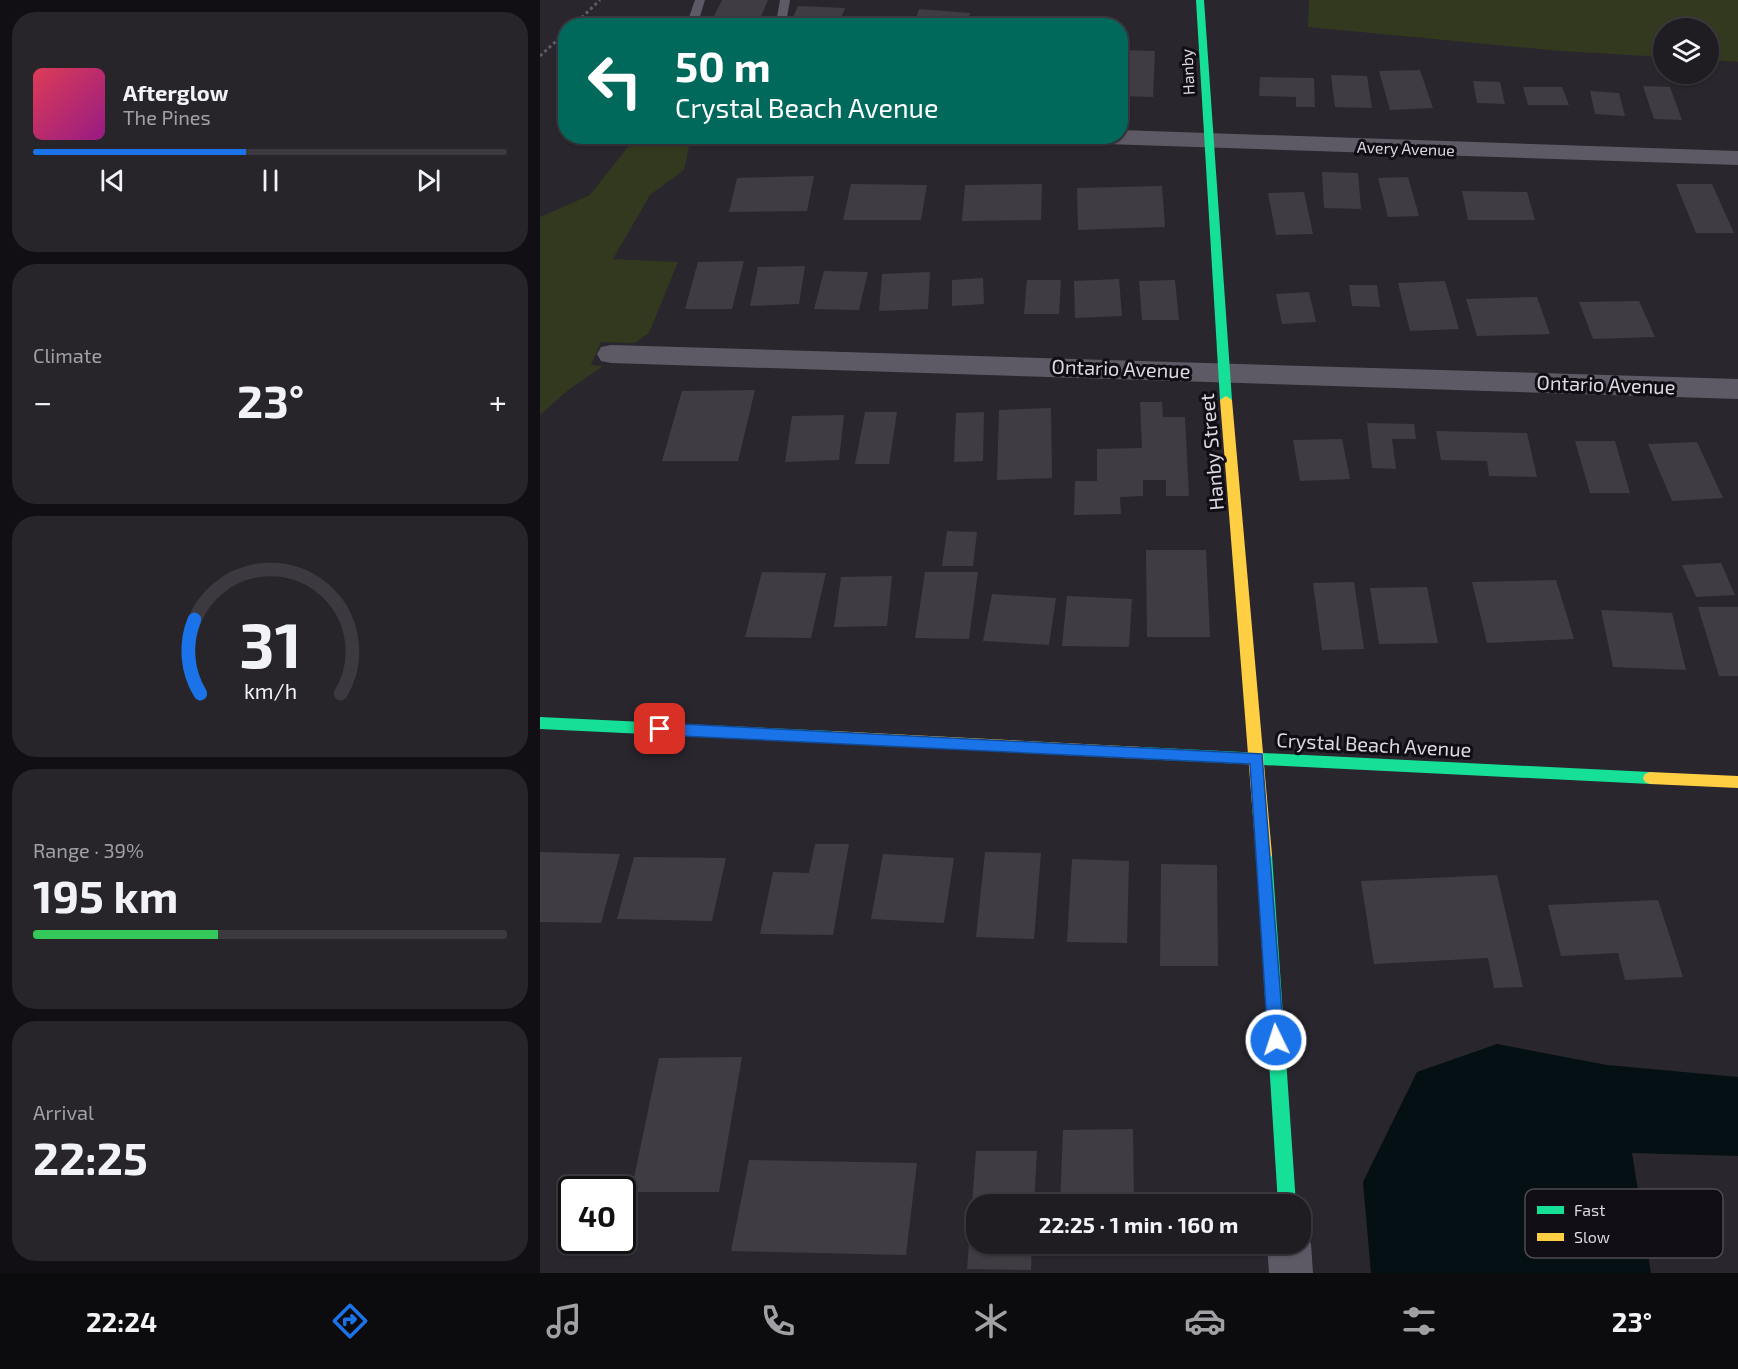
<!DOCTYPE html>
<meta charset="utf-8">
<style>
:root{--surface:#1f1c22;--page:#27252a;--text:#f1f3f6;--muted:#a1a1a5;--line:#3c3a40;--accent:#1a73e8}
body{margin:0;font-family:"Exo 2",sans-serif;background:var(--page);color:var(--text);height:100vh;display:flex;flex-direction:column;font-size:22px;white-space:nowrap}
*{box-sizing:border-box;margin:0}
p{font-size:20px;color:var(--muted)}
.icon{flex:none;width:33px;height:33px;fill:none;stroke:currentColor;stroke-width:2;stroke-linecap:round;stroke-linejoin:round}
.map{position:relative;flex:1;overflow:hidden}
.panel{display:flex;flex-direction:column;gap:12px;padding:12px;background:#110f13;width:540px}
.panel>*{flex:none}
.banner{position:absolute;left:18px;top:18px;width:570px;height:126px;border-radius:24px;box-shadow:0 2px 4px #0004,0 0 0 2px var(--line);background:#00695c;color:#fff;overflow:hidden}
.tools{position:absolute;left:1113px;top:18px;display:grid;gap:12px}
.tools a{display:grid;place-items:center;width:66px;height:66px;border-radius:50%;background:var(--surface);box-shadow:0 2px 4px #0004,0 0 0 2px var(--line);font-size:30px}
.speed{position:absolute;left:18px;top:1176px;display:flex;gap:12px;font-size:30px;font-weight:700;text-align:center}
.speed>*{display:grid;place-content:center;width:78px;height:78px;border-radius:50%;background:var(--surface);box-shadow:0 2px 4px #0004,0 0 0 2px var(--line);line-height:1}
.speed .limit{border:3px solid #111;border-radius:9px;background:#fff;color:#111}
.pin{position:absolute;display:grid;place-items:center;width:51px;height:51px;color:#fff;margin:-26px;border-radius:12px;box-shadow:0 3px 9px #0006}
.me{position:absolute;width:66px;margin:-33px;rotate:356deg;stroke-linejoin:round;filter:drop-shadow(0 0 4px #0008)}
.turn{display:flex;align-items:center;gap:21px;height:126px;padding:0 18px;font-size:27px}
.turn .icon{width:78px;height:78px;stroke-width:2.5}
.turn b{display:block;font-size:42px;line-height:51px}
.big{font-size:45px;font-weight:700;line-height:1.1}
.panel .tile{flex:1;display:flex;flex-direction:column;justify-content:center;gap:9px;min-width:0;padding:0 21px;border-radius:24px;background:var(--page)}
.panel .dial{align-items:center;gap:0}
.dial svg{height:156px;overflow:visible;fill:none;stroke:var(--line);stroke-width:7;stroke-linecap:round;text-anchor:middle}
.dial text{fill:var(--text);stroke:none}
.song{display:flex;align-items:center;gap:18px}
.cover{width:72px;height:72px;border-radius:9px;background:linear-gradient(135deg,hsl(350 70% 55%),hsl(310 70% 35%))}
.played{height:6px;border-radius:3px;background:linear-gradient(90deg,var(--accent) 45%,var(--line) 45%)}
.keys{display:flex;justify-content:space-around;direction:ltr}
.heat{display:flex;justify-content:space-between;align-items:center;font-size:33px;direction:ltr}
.charge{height:9px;border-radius:4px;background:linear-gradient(90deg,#34c759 39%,var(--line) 0)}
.trip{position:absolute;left:426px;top:1194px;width:345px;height:60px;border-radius:24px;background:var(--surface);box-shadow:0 2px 4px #0004,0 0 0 2px var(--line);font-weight:700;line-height:60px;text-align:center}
.menu{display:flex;height:96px;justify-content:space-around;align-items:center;background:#0c0b0e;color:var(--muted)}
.menu .icon{width:42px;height:42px}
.menu .selected{color:var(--accent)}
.menu b{font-size:27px;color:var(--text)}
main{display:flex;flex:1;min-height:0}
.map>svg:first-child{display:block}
.green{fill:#33391f}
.water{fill:#051014}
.building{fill:#3f3d43}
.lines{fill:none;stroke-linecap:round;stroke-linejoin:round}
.path{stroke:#5f5c65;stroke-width:3;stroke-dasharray:3 3;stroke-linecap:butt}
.lane{fill:#5e5a65;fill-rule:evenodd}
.street{fill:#5e5a65;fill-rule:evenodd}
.fast{fill:#16e098;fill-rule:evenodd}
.slow{fill:#ffcf43;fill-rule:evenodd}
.route{fill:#1a73e8;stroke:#114b97;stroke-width:1.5}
.labels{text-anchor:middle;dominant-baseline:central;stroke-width:6;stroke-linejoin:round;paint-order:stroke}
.far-street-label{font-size:16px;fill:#dbd8e2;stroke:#100e14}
.street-label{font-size:20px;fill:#dbd8e2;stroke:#100e14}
.key{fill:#100e14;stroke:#4d4b52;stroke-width:1.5}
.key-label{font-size:16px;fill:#dbd8e2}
</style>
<main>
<section class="panel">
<div class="tile">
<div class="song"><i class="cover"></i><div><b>Afterglow</b><p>The Pines</p></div></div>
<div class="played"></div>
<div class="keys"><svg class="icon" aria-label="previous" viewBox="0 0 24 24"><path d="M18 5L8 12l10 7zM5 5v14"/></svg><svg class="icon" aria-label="pause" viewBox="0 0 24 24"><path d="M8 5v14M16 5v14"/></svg><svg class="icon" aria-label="next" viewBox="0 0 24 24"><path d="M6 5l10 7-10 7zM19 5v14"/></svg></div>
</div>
<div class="tile"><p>Climate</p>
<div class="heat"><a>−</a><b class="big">23°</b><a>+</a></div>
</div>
<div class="tile dial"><svg viewBox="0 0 100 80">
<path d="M14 69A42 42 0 1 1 86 69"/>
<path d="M14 69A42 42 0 0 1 11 31" stroke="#1a73e8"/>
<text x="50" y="56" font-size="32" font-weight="700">31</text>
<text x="50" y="72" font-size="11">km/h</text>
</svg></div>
<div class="tile"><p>Range · 39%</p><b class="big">195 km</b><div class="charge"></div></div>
<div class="tile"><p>Arrival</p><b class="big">22:25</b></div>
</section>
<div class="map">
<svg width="1198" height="1273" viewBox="0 0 1198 1273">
<rect width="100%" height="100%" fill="#29262e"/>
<path class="green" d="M 769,0 L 1198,0 L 1198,62 L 1169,60 L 1168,28 L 1124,28 L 1123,57 L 1021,51 L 768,27 Z
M 94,139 L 150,142 L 144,170 L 110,195 L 73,259 L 138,262 L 109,333 L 95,343 L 61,342 L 51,365 L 63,366 L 27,391 L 0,415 L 0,217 L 50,195 Z"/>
<path class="water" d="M 957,1044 L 1067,1065 L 1198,1077 L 1198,1156 L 1092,1153 L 1111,1273 L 831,1273 L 823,1182 L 877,1072 Z"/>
<path class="building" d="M 182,0 L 228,0 L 217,26 L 169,26 Z
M 258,6 L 305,8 L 298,26 L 249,26 Z
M 379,9 L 430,13 L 426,26 L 373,26 Z
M 471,20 L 513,21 L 512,26 L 470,26 Z
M 580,50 L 615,51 L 613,97 L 580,96 Z
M 880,70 L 893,108 L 850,110 L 839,71 Z
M 791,75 L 827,76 L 832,108 L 795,107 Z
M 720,77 L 774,78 L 775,107 L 756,107 L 756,97 L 719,96 Z
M 933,81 L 960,82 L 965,104 L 937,103 Z
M 1103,86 L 1130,87 L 1142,120 L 1114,119 Z
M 983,87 L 1022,87 L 1029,105 L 988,105 Z
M 1050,91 L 1079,93 L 1085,116 L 1055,114 Z
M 782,172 L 818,173 L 821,209 L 784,208 Z
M 274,176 L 267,211 L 189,212 L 197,178 Z
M 868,177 L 879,216 L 848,217 L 838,178 Z
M 311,184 L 387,185 L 381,220 L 303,220 Z
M 502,184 L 501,220 L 422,221 L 425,185 Z
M 1136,184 L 1172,184 L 1194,233 L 1156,233 Z
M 622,186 L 625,227 L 538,230 L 537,188 Z
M 922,191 L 987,192 L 995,220 L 928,220 Z
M 764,192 L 773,234 L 736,235 L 728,193 Z
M 204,261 L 192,309 L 145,309 L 158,262 Z
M 265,266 L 259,304 L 210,306 L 218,267 Z
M 284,271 L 328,272 L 319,310 L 274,309 Z
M 390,272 L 388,309 L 339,311 L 342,274 Z
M 443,278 L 444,304 L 412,306 L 412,280 Z
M 579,279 L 582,316 L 535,318 L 534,281 Z
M 487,280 L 521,280 L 519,314 L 484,314 Z
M 635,280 L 639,320 L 602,320 L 599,281 Z
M 905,281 L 919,329 L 870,331 L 858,283 Z
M 809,285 L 837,285 L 840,307 L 812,306 Z
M 769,292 L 776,322 L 742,324 L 736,294 Z
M 997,297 L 1010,334 L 937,336 L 926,299 Z
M 1099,301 L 1115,337 L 1053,339 L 1039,302 Z
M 215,390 L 198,461 L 122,461 L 142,391 Z
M 600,402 L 622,402 L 623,417 L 645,417 L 649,496 L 626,496 L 626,480 L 603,480 L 603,496 L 580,497 L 581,514 L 534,515 L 535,481 L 557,481 L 557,449 L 602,448 Z
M 511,408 L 512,478 L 457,480 L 459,410 Z
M 325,412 L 357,412 L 349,464 L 315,464 Z
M 444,412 L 443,461 L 414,462 L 416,413 Z
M 304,415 L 299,460 L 245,462 L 252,416 Z
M 827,423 L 874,424 L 876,439 L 852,439 L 856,469 L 832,468 Z
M 896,431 L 987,433 L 997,477 L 949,476 L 947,461 L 901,460 Z
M 802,439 L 810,479 L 760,481 L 753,440 Z
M 1035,441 L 1075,441 L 1090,493 L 1050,493 Z
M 1157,442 L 1183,498 L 1132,501 L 1108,444 Z
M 407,531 L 437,532 L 433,566 L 402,566 Z
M 606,550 L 666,550 L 670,637 L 607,637 Z
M 1181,563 L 1195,595 L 1156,597 L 1142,565 Z
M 222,572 L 286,573 L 271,638 L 205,637 Z
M 385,572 L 438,572 L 429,639 L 375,638 Z
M 352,576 L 347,626 L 294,627 L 301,577 Z
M 1016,580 L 1034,639 L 947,643 L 932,582 Z
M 814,582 L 824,649 L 782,650 L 773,583 Z
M 887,587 L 898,643 L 839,644 L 830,588 Z
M 452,594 L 516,598 L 509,645 L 443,641 Z
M 527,596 L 592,599 L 589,647 L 522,646 Z
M 1158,607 L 1198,607 L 1198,676 L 1179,676 Z
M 1061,610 L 1132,613 L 1146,670 L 1073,667 Z
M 275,844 L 309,844 L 293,935 L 220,934 L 233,872 L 269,873 Z
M 0,852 L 80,854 L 61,923 L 0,922 Z
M 445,852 L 501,853 L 494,939 L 436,937 Z
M 343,854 L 414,858 L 404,923 L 331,919 Z
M 94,857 L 186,858 L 172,921 L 77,919 Z
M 532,859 L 589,861 L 587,943 L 527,942 Z
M 621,864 L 677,865 L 678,966 L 620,966 Z
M 957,875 L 983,987 L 954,988 L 948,958 L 834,964 L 821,881 Z
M 1118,900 L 1143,977 L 1085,980 L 1078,953 L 1021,956 L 1008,905 Z
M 202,1057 L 179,1192 L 91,1192 L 119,1058 Z
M 593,1129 L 594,1204 L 520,1204 L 523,1130 Z
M 436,1151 L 497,1151 L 494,1204 L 436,1204 L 436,1244 L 492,1244 L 491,1270 L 427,1269 Z
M 209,1160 L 377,1163 L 366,1255 L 191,1251 Z
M 519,1244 L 594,1244 L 595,1252 L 519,1253 Z"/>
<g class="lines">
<path class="path" d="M 33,26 L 60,0
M 0,56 L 26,32"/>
<path class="lane" d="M 155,0 L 165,0 L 157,26 L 146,26 Z
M 240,0 L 250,0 L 247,17 L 243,26 L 232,26 L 237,17 Z"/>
<path class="street" d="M 580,130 L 1198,151 L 1198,165 L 535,143 L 527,141 L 524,136 L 580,136 Z
M 71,345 L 1198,379 L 1198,399 L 71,363 L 61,361 L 57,354 L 61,347 Z
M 760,1227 L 765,1228 L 771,1244 L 773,1273 L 729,1273 L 727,1244 L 760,1244 Z"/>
<path class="fast" d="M 656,0 L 664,0 L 692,400 L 686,404 L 680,400 Z
M 0,717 L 292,731 L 297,733 L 299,737 L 297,741 L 292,743 L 0,729 Z
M 602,747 L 1110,772 L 1115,774 L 1117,778 L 1115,782 L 1110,784 L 602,759 L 597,757 L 595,753 L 597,749 Z
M 724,848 L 729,850 L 732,855 L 756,1204 L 738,1204 L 716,855 L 719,850 Z"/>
<path class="slow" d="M 686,396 L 692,400 L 732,855 L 729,860 L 724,862 L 719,860 L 716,855 L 680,400 Z
M 292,731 L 602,747 L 607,749 L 609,753 L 607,757 L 602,759 L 292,743 L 287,741 L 285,737 L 287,733 Z
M 1110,772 L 1198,776 L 1198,788 L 1110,784 L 1105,782 L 1103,778 L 1105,774 Z"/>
</g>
<path class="route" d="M 120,723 L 722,754 L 744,1040 L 742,1046 L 736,1048 L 730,1046 L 728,1040 L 710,764 L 120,735 L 114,733 L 112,729 L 114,724 Z"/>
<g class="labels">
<g class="far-street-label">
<text transform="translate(647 72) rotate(-93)">Hanby</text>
<text transform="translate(866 148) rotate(2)">Avery Avenue</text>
</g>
<g class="street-label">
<text transform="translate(581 368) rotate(2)">Ontario Avenue</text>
<text transform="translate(1066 384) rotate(2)">Ontario Avenue</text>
<text transform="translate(671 452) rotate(-95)">Hanby Street</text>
<text transform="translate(834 744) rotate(3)">Crystal Beach Avenue</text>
</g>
</g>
<rect x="985" y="1189" width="198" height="69" rx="9" class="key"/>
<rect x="997" y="1206" width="27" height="8" fill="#16e098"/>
<rect x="997" y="1233" width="27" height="8" fill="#ffcf43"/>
<g class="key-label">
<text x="1034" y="1216">Fast</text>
<text x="1034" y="1243">Slow</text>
</g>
</svg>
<div class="tools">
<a><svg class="icon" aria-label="layers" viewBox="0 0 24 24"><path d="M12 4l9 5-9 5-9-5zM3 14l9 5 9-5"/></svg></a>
</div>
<div class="speed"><div class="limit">40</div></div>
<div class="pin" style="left:120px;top:729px;background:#d93025"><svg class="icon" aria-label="arrive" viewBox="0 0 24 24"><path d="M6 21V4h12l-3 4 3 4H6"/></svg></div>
<svg class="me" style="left:736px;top:1040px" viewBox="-20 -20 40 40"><circle r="17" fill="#1a73e8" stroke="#fff" stroke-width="3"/><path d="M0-11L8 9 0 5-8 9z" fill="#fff"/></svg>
<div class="trip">22:25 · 1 min · 160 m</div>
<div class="banner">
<div class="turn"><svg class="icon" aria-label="left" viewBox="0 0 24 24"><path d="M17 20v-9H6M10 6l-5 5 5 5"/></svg><div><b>50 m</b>Crystal Beach Avenue</div></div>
</div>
</div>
</main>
<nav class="menu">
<b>22:24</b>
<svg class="icon selected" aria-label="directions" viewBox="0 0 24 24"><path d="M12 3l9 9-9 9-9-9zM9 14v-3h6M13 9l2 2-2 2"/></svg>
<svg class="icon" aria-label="music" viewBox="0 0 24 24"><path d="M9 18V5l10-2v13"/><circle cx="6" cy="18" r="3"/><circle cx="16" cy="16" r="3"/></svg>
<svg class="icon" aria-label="phone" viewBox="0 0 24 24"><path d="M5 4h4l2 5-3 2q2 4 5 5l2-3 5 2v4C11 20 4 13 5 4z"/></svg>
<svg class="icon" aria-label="climate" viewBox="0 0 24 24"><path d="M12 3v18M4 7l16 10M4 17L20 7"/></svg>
<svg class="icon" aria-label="car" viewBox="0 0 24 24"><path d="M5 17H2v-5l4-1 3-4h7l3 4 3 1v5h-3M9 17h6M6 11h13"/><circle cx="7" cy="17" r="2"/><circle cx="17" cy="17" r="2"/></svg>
<svg class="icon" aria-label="filters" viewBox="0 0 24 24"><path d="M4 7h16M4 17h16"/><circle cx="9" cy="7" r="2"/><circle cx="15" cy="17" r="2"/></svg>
<b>23°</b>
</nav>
